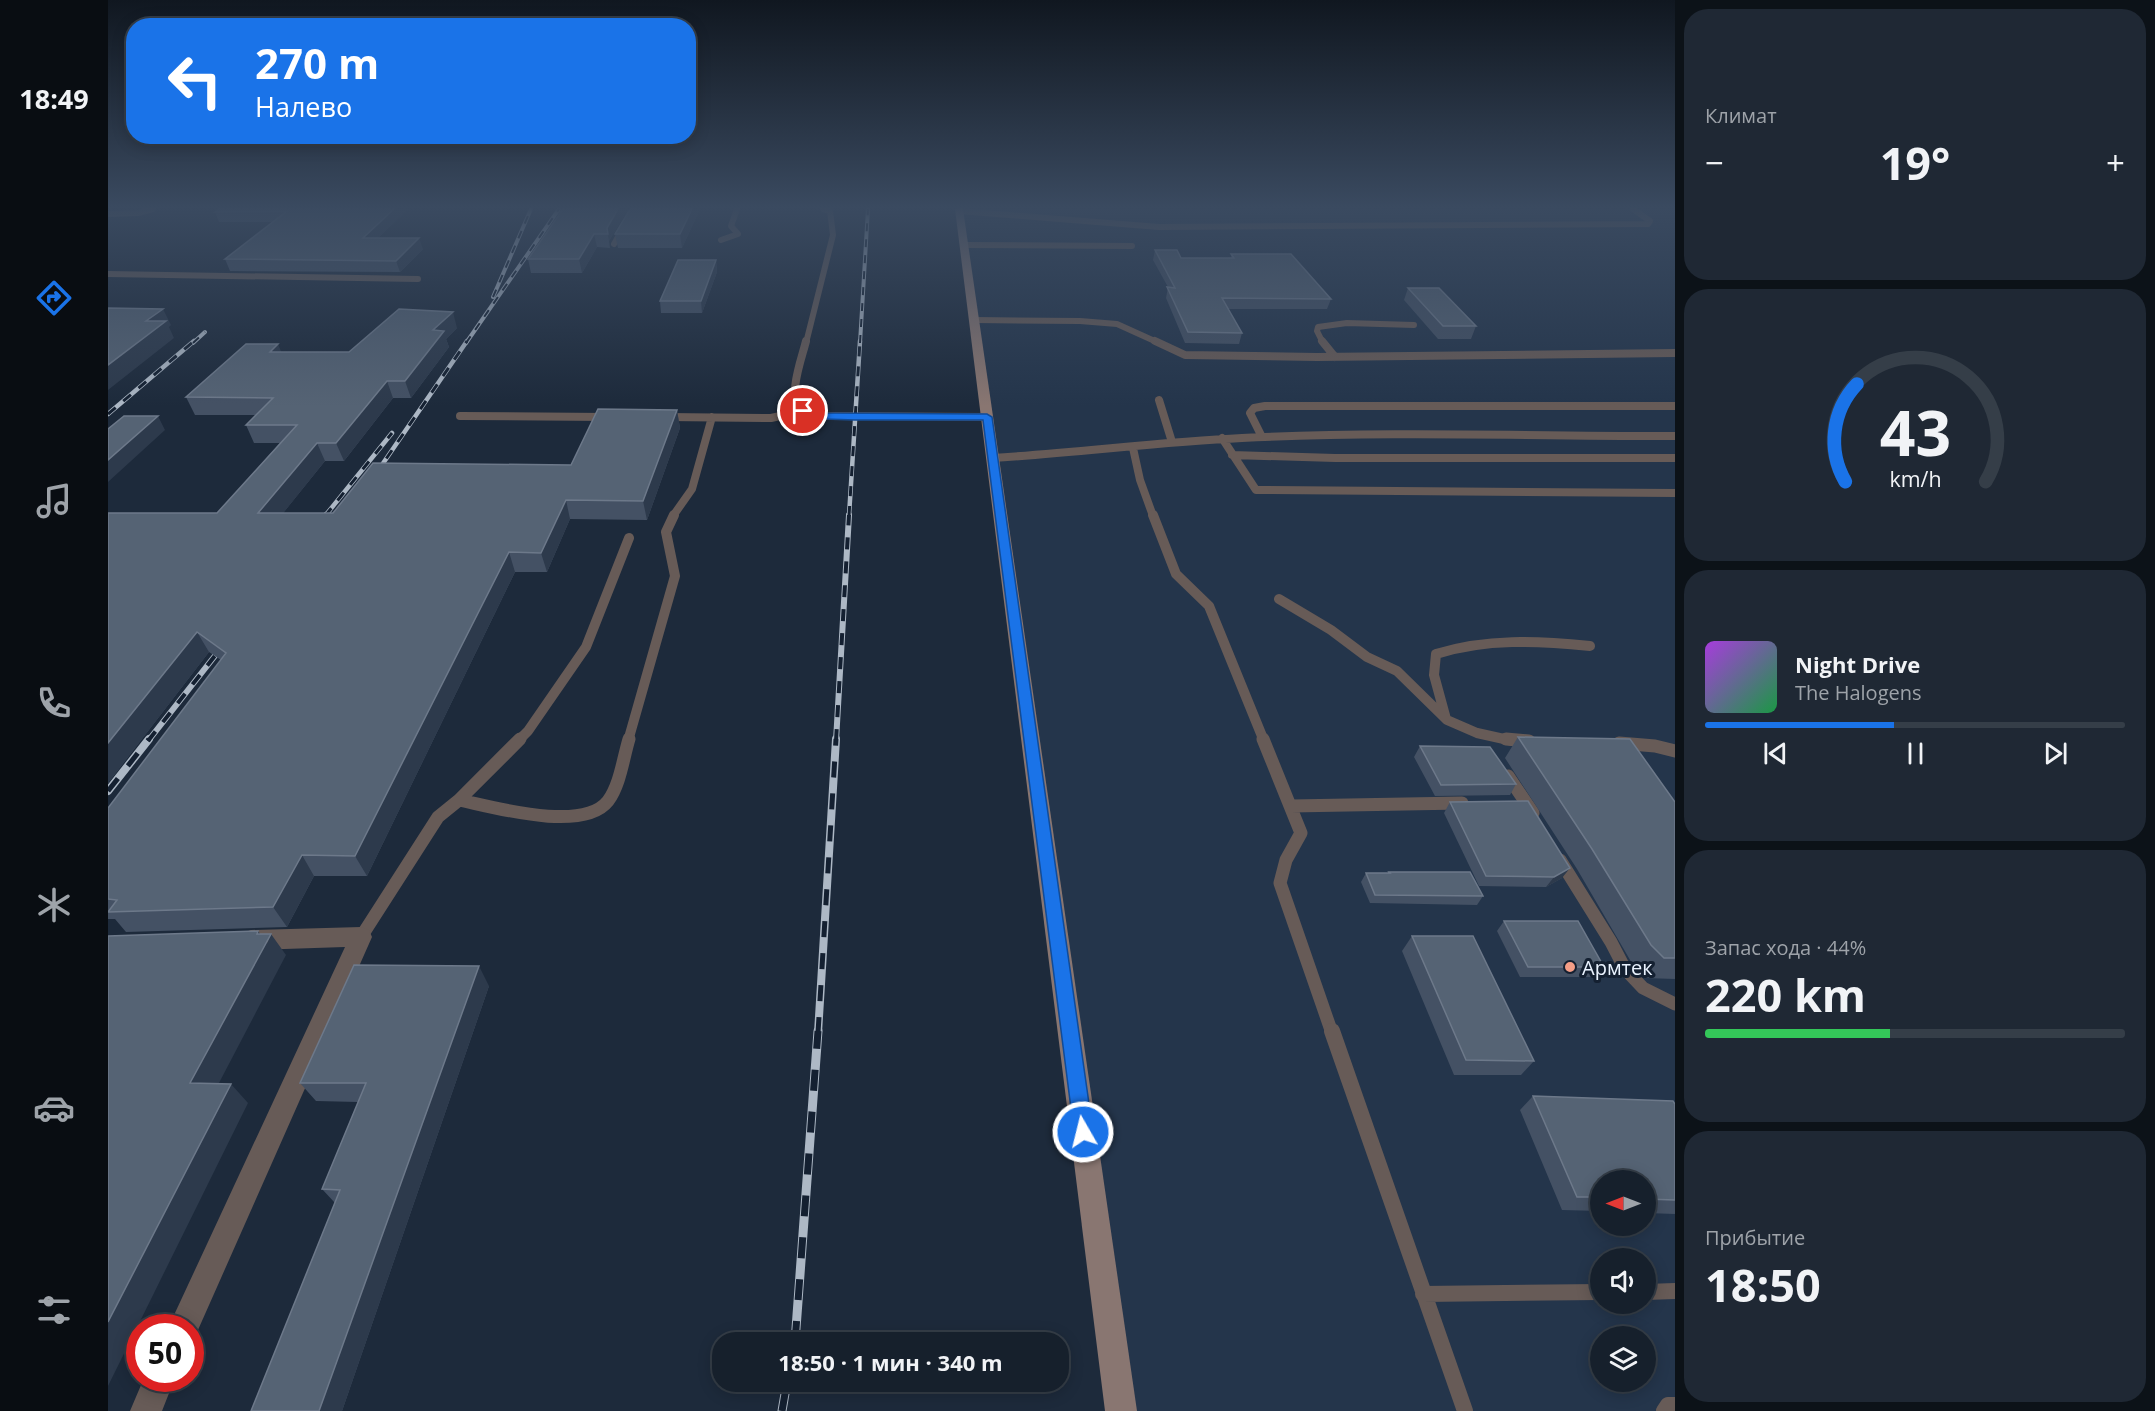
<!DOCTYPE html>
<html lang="ru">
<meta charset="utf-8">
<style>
:root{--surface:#16202c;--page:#1f2834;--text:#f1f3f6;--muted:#9ea3a9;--line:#353e48;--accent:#1a73e8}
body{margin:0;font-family:"Open Sans",sans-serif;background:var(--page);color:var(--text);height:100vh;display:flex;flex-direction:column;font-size:22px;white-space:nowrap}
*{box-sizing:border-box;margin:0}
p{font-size:20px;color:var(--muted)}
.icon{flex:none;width:33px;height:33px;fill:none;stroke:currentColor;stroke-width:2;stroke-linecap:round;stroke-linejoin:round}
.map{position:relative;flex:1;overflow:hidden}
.details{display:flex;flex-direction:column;gap:9px;padding:9px;background:#0c1218;width:480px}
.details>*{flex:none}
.guide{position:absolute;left:18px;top:18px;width:570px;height:126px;border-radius:24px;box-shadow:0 3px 15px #0003,0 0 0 2px var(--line);background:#1a73e8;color:#fff;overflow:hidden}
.needle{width:39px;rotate:270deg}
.tools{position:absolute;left:1482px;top:1170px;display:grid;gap:12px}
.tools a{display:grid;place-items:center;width:66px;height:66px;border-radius:50%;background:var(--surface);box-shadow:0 3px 15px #0003,0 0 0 2px var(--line);font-size:30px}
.speed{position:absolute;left:18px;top:1314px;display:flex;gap:12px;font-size:30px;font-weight:700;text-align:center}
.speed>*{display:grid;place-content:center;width:78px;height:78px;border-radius:50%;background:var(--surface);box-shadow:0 3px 15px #0003,0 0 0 2px var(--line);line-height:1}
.speed .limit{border:9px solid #d22;background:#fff;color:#111}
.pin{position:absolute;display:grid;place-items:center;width:51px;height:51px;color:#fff;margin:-26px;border:3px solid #fff;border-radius:50%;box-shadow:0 2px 6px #0007}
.me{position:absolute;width:66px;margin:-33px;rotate:352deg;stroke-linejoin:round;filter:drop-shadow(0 0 4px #0008)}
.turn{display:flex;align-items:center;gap:21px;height:126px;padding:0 30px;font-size:27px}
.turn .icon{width:78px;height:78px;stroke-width:2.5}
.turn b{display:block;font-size:42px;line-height:51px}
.big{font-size:45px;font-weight:700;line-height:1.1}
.details .card{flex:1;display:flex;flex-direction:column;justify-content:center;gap:9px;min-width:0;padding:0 21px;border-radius:24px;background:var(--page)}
.details .dial{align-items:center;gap:0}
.dial svg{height:156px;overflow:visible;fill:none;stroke:var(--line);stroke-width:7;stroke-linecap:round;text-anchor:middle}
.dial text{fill:var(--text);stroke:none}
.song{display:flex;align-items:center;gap:18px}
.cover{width:72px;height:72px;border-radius:9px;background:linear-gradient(135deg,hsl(280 70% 55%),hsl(140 70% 35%))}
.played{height:6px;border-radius:3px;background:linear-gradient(90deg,var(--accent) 45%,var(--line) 45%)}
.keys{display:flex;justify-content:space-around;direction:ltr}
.heat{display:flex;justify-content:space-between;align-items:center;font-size:33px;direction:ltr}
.charge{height:9px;border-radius:4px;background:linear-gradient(90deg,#34c759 44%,var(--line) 0)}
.trip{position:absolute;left:604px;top:1332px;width:357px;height:60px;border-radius:24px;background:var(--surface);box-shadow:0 3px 15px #0003,0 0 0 2px var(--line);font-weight:700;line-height:60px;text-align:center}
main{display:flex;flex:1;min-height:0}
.tab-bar{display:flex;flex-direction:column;width:108px;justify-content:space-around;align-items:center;background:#090d12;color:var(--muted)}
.tab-bar .icon{width:42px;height:42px}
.tab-bar .current{color:var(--accent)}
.tab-bar b{font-size:27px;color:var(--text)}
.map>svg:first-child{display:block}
.built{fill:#24354b;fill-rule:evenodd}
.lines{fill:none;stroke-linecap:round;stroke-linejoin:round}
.lane-far4{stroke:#675b57;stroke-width:6}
.lane-far3{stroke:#675b57;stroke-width:8}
.lane-far2{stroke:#675b57;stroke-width:10}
.lane-far1{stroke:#675b57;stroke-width:13}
.lane{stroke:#675b57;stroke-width:16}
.street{fill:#675b57;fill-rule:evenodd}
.secondary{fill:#897671;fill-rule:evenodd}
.rail-far4-casing{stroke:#adb8c5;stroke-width:4}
.rail-far3-casing{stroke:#adb8c5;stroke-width:4.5}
.rail-far2-casing{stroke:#adb8c5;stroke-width:6}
.rail-far1-casing{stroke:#adb8c5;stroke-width:8}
.rail-casing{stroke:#adb8c5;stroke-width:9}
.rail-far4{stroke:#142031;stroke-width:2;stroke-dasharray:8;stroke-linecap:butt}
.rail-far3{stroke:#142031;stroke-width:3;stroke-dasharray:10;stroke-linecap:butt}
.rail-far2{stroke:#142031;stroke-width:4;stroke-dasharray:12;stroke-linecap:butt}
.rail-far1{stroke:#142031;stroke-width:5;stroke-dasharray:16;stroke-linecap:butt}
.rail{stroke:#142031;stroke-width:7;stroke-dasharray:21;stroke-linecap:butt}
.wall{fill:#445164}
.shaded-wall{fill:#2d3a4c}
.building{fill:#556374;stroke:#6d798a;stroke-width:1.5}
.route{fill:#1a73e8;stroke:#114b97;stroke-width:1.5}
.poi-dot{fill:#f49e87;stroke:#142031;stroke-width:2}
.labels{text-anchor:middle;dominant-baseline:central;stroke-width:6;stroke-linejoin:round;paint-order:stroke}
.near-poi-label{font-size:20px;fill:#eaf3ff;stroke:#142031;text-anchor:start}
</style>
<main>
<nav class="tab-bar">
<b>18:49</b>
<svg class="icon current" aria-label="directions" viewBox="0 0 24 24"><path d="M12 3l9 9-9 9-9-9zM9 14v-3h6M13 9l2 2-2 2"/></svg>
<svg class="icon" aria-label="music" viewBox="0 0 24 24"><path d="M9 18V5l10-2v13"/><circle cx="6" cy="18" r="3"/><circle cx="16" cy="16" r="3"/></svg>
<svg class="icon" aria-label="phone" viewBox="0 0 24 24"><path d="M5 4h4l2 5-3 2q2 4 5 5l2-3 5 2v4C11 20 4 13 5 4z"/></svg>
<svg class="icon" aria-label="climate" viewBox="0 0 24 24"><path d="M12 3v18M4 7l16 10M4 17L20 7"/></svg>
<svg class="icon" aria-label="car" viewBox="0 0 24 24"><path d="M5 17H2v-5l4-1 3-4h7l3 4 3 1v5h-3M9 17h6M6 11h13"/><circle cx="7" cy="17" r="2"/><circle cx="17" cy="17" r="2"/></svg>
<svg class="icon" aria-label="filters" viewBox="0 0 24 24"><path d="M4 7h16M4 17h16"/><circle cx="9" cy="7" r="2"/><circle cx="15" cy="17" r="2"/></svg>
</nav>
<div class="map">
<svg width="1567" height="1411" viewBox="0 0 1567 1411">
<rect width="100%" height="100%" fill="#1d2a3b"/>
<path class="built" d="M 850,209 L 1567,209 L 1567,1411 L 1013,1411 ZM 1492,1180 L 1538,1180 L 1538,1226 L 1492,1226 ZM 1492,1258 L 1538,1258 L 1538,1304 L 1492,1304 ZM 1492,1336 L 1538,1336 L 1538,1382 L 1492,1382 Z"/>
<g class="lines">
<path class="lane-far4" d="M 851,211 L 1051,227 L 1540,224 L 1542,221 L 1525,209
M 0,214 L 30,213 L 45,209
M 613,240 L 630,234 L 623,226 L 629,209
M 506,244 L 526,209
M 856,245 L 1024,246
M 0,274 L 310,279
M 866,320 L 972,321 L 1009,324 L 1051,343
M 698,343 L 725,235 L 722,211 L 715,209
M 1215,343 L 1209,331 L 1210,327 L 1239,323 L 1306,325"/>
<path class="lane-far3" d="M 698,341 C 694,358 678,398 694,409 C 701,413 710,414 717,416 L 879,417
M 1047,341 L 1077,355 L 1209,357 L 1567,353
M 1214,341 L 1227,357
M 1051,400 L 1064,442
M 352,416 L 500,417
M 558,417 L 663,418 L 695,411
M 1154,437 L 1142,413 L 1146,408 L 1157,406 L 1567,406
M 1114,438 L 1148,490 L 1567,493
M 1025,448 L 1032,480 L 1045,516
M 1124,455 L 1227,458 L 1567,458
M 884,458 C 968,453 1050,442 1134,438 C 1278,431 1423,436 1567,436
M 565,516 L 584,489 L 604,417"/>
<path class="lane-far2" d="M 1045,515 L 1068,574 L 1101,606 L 1156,741
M 1171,599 L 1223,630 L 1259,657 L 1289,671 L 1339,720 L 1369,733 L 1405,741
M 1338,719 L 1326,675 L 1328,654 C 1379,638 1429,641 1482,646
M 410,741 L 420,731 L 478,647 L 521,538
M 520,741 L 567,576 L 558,532 L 566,515"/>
<path class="lane-far1" d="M 1155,739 L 1193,833 L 1178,860 L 1172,883 L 1224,1033
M 1398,739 L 1421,741
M 1511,743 L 1547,746 L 1567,751
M 1400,776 L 1425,813
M 351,800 C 385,807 475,833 500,801 C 512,785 515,759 521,739
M 1183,806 L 1354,803
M 1452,860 L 1503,942 L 1517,969 L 1535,988 L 1567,1004
M 253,937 L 330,817 L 351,800 L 412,739"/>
<path class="lane" d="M 1224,1031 L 1357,1411
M 1538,1292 L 1567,1291
M 1315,1294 L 1492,1292
M 1556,1411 L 1560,1405 L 1567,1405"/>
<path class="street" d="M 253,927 L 261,930 L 264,937 L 86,1339 L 82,1340 L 82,1328 L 60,1328 L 237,947 L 143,950 L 135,947 L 132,940 L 135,933 L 143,930 Z
M 36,1378 L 67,1378 L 54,1411 L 22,1411 Z"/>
<path class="secondary" d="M 847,209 L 855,209 L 1029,1411 L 997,1411 Z"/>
<g class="rail-far4-casing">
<path id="rail-far4" d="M 385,297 L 423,209
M 85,343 L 97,332
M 358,343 L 451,209
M 752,343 L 760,209"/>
</g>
<g class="rail-far3-casing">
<path id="rail-far3" d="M 0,414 L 86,341
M 267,475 L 359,341
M 217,516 L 284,433
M 741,516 L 752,341"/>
</g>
<g class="rail-far2-casing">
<path id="rail-far2" d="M 210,525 L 218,515
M 40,741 L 117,643
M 728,741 L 741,515"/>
</g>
<g class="rail-far1-casing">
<path id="rail-far1" d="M 0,791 L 41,739
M 710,1033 L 728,739"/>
</g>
<g class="rail-casing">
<path id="rail" d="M 687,1342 L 710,1031
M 674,1411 L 679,1382"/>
</g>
<use href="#rail-far4" class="rail-far4"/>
<use href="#rail-far3" class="rail-far3"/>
<use href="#rail-far2" class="rail-far2"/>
<use href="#rail-far1" class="rail-far1"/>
<use href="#rail" class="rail"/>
</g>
<path class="wall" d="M 111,209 L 300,209 L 270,238 L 315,249 L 292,272 L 122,271 L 117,259 L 165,222 L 111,222 L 107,212 Z
M 520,209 L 501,241 L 502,248 L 489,247 L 474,273 L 423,273 L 420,259 Z
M 522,209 L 592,209 L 574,248 L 510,248 L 507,234 Z
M 1047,250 L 1073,258 L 1123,258 L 1123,254 L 1223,299 L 1219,309 L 1120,309 L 1134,333 L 1131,344 L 1077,343 L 1058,298 L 1060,287 L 1045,260 Z
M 608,260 L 609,272 L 594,313 L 553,313 L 552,301 Z
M 1300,288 L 1368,326 L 1363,339 L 1330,339 L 1296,300 Z
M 349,328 L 338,339 L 341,347 L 303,398 L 285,398 L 236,461 L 217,461 L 175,513 L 225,513 L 463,465 L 569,410 L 572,428 L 539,520 L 462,519 L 439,572 L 407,572 L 259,876 L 206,876 L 179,927 L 18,932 L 7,919 L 0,919 L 0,808 L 113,660 L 101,652 L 0,783 L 0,513 L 109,513 L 172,443 L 146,443 L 138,425 L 147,415 L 87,415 L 78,397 L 174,352 L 241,352 Z
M 1410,737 L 1567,802 L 1567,979 L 1537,978 L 1525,965 L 1469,869 L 1397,758 Z
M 1312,746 L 1408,784 L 1402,795 L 1327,796 L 1306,757 Z
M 1342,802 L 1454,878 L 1438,887 L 1371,886 L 1336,813 Z
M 1281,872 L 1375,896 L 1369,905 L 1262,903 L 1253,882 L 1258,873 L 1280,873 Z
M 1396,921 L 1496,967 L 1488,977 L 1412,977 L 1389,931 Z
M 1304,936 L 1426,1061 L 1413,1075 L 1346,1075 L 1294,951 Z
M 381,986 L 234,1411 L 143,1411 L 227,1203 L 214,1189 L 250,1102 L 208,1101 L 192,1083 Z
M 1425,1096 L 1567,1104 L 1567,1214 L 1538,1213 L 1538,1180 L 1492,1180 L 1492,1211 L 1454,1210 L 1412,1110 Z"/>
<path class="shaded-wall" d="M 286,209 L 300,209 L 259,249 L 255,238 Z
M 510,209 L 520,209 L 501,241 L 502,248 L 499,228 Z
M 584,209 L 592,209 L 574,248 L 572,234 Z
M 486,234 L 489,247 L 474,273 L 471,259 Z
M 311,238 L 315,249 L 292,272 L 288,261 Z
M 608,260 L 609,272 L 594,313 L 593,301 Z
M 55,309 L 63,325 L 61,327 L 66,338 L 0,390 L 0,365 L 38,321 Z
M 345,312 L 349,328 L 338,339 L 341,347 L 303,398 L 297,381 L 325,330 Z
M 170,344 L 177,361 L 162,352 Z
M 279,381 L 285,398 L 236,461 L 228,443 Z
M 569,410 L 572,428 L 539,520 L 535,501 Z
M 50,416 L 57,430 L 0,482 L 0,460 Z
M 209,443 L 217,461 L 160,532 L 150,513 Z
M 458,500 L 462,519 L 439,572 L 433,553 Z
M 401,552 L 407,572 L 259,876 L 247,856 Z
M 89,632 L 101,652 L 0,783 L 0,743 Z
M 194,855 L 206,876 L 179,927 L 165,907 Z
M 1462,868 L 1454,878 L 1438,887 L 1446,877 Z
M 150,931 L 159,943 L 163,934 L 178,955 L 101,1102 L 82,1083 Z
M 371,966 L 381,986 L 234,1411 L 211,1411 Z
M 123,1084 L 140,1103 L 0,1386 L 0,1322 Z"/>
<path class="building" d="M 111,209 L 286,209 L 255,238 L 311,238 L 288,261 L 117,259 L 179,211 L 107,212 Z
M 455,209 L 510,209 L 499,228 L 500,234 L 486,234 L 471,259 L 420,259 Z
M 522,209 L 584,209 L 572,234 L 507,234 Z
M 1047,250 L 1069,250 L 1073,258 L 1126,258 L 1123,254 L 1183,254 L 1223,299 L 1114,298 L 1134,333 L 1080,332 L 1059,287 L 1067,288 Z
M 570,260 L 608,260 L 593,301 L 552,301 Z
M 1300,288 L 1331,288 L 1368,326 L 1335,326 Z
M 0,308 L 55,309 L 38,321 L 58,321 L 0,365 Z
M 291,309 L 345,312 L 325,330 L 336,331 L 297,381 L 279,381 L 228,443 L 209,443 L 150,513 L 225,513 L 265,463 L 463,465 L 490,409 L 569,410 L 535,501 L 458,500 L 433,553 L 401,552 L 247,856 L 194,855 L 165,907 L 0,912 L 9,900 L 0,899 L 0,808 L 118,653 L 89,632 L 0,743 L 0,513 L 109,513 L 189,425 L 138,425 L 165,398 L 78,397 L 138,344 L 170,344 L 162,352 L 241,352 Z
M 16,416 L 50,416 L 0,460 L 0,429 Z
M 1410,737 L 1522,739 L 1567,802 L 1567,958 L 1556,958 L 1543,945 L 1484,849 Z
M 1312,746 L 1382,747 L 1408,784 L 1333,785 Z
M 1420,801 L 1462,868 L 1446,877 L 1378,876 L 1342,802 Z
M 1281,872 L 1362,872 L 1375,896 L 1267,895 L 1258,873 L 1282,873 Z
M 1396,921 L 1470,921 L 1496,967 L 1420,967 Z
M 150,931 L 149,934 L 163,934 L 82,1083 L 123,1084 L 0,1322 L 0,936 Z
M 1304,936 L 1365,936 L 1426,1061 L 1358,1060 Z
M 246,965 L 371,966 L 211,1411 L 143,1411 L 232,1190 L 214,1189 L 258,1083 L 192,1083 Z
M 1425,1096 L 1565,1101 L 1567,1104 L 1567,1200 L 1538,1199 L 1538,1180 L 1492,1180 L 1492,1197 L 1469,1197 Z"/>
<linearGradient id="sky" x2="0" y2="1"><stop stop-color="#101720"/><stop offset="0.51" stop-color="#3a4a60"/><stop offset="1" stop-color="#3a4a60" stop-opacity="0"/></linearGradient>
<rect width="1567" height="406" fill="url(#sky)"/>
<path class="route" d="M 695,408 L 717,413 L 879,414 L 884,417 L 985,1132 L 982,1139 L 975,1142 L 968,1139 L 966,1132 L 875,420 L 747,420 L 717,419 L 691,413 L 691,409 Z"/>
<circle class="poi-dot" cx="1462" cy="967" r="6"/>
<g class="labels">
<g class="near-poi-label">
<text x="1474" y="967">Армтек</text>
</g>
</g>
</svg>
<div class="tools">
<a><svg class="needle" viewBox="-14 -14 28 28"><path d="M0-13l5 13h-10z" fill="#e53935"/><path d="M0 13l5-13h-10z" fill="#9ea3a9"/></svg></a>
<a><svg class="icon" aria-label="sound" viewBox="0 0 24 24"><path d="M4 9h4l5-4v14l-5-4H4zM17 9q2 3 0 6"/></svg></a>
<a><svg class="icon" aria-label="layers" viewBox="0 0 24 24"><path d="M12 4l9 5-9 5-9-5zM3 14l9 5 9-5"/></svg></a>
</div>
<div class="speed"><div class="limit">50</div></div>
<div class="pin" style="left:695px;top:411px;background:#d93025"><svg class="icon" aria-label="arrive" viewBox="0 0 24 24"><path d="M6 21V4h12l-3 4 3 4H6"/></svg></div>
<svg class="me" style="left:975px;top:1132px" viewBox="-20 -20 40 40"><circle r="17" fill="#1a73e8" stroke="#fff" stroke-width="3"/><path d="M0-11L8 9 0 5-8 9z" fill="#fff"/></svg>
<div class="trip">18:50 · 1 мин · 340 m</div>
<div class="guide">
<div class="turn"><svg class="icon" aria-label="left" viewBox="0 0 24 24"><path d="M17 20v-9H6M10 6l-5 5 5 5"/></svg><div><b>270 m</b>Налево</div></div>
</div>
</div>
<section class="details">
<div class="card"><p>Климат</p>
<div class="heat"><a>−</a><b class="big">19°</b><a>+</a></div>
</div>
<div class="card dial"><svg viewBox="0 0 100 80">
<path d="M14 69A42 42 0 1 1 86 69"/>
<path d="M14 69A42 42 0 0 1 20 19" stroke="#1a73e8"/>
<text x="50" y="56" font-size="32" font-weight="700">43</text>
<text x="50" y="72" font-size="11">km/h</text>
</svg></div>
<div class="card">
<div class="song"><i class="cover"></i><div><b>Night Drive</b><p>The Halogens</p></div></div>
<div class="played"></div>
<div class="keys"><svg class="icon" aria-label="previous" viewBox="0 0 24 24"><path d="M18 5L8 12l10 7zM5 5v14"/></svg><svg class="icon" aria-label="pause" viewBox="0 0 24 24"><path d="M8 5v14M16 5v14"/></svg><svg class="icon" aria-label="next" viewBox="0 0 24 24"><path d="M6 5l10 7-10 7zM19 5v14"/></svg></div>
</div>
<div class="card"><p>Запас хода · 44%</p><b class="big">220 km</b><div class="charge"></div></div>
<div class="card"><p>Прибытие</p><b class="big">18:50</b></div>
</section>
</main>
